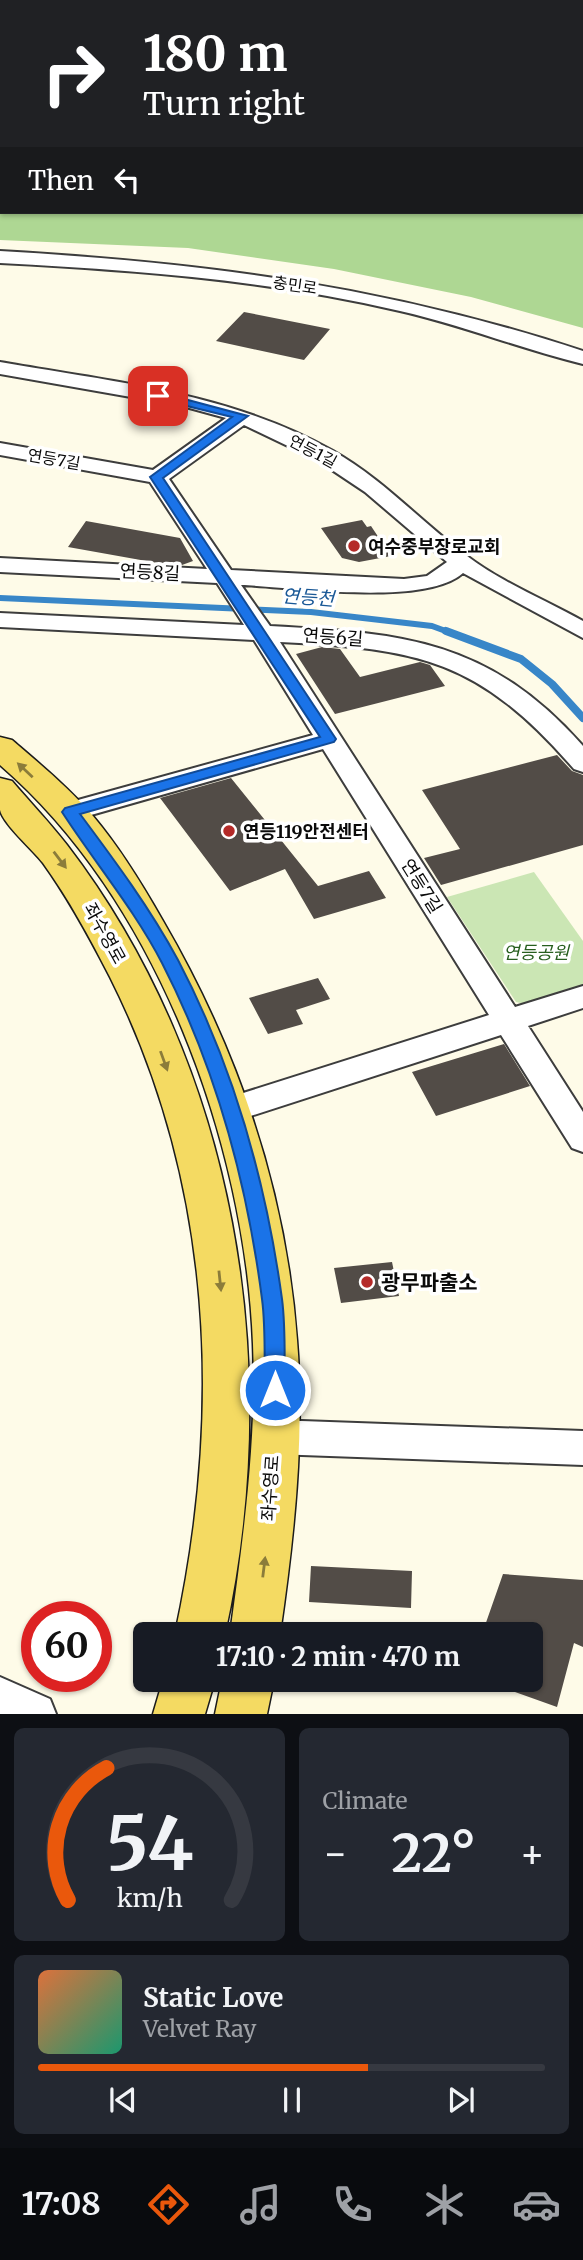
<!DOCTYPE html>
<meta charset="utf-8">
<style>
:root{--surface:#171b24;--page:#242831;--text:#f1f3f6;--muted:#9ea1a6;--line:#363941;--accent:#ea580c}
body{margin:0;font-family:Merriweather,"Noto Sans KR",serif;background:var(--page);color:var(--text);height:100vh;display:flex;flex-direction:column;font-size:26px;white-space:nowrap}
*{box-sizing:border-box;margin:0}
p{font-size:23px;color:var(--muted)}
.icon{flex:none;width:38px;height:38px;fill:none;stroke:currentColor;stroke-width:2;stroke-linecap:round;stroke-linejoin:round}
.map{position:relative;height:1714px;overflow:hidden}
.drawer{display:flex;flex-direction:column;gap:14px;padding:14px;background:#0d0f14;flex:1}
.drawer>*{flex:none}
.banner{position:absolute;left:0px;top:0px;width:584px;height:214px;box-shadow:0 2px 5px #0004;background:#202124;color:#fff;overflow:hidden}
.speed{position:absolute;left:21px;top:1601px;display:flex;gap:14px;font-size:35px;font-weight:700;text-align:center}
.speed>*{display:grid;place-content:center;width:91px;height:91px;border-radius:50%;background:var(--surface);box-shadow:0 2px 5px #0004;line-height:1}
.speed .limit{border:10px solid #d22;background:#fff;color:#111}
.pin{position:absolute;display:grid;place-items:center;width:60px;height:60px;color:#fff;margin:-30px;border-radius:14px;box-shadow:0 4px 10px #0006}
.me{position:absolute;width:77px;margin:-38px;rotate:0deg;stroke-linejoin:round;filter:drop-shadow(0 0 5px #0008)}
.turn{display:flex;align-items:center;gap:24px;height:147px;padding:0 28px;font-size:32px}
.turn .icon{width:91px;height:91px;stroke-width:2.5}
.turn b{display:block;font-size:49px;line-height:60px}
.then{display:flex;align-items:center;height:66px;padding:0 28px;background:#0003;gap:14px;font-size:26px}
.big{font-size:52px;font-weight:700;line-height:1.1}
.drawer .card{flex:1;display:flex;flex-direction:column;justify-content:center;gap:10px;min-width:0;padding:0 24px;border-radius:10px;background:var(--page)}
.drawer .dial{align-items:center;gap:0}
.dial svg{height:182px;overflow:visible;fill:none;stroke:var(--line);stroke-width:7;stroke-linecap:round;text-anchor:middle}
.dial text{fill:var(--text);stroke:none}
.song{display:flex;align-items:center;gap:21px}
.cover{width:84px;height:84px;border-radius:10px;background:linear-gradient(135deg,hsl(20 70% 55%),hsl(160 70% 35%))}
.played{height:7px;border-radius:4px;background:linear-gradient(90deg,var(--accent) 65%,var(--line) 65%)}
.keys{display:flex;justify-content:space-around;direction:ltr}
.heat{display:flex;justify-content:space-between;align-items:center;font-size:38px;direction:ltr}
.drawer .tiles{flex:1;display:grid;gap:14px;grid-template-columns:1fr 1fr}
.card:last-child{grid-column:span 2}
.trip{position:absolute;left:133px;top:1622px;width:410px;height:70px;border-radius:10px;background:var(--surface);box-shadow:0 2px 5px #0004;font-weight:700;line-height:70px;text-align:center}
.menu{display:flex;height:112px;justify-content:space-around;align-items:center;background:#090b0e;color:var(--muted)}
.menu .icon{width:49px;height:49px}
.menu .active{color:var(--accent)}
.menu b{font-size:32px;color:var(--text)}
.map>svg:first-child{display:block}
.green{fill:#cbe6b4}
.forest{fill:#aed793}
.pitch{fill:#ddeec5}
.lines{fill:none;stroke-linecap:round;stroke-linejoin:round}
.stream-far1{stroke:#3886c8;stroke-width:6}
.stream{stroke:#3886c8;stroke-width:8}
.building{fill:#524c47}
.minor-casing{stroke:#3d3d3d;stroke-width:4}
.major-casing{stroke:#1b1b1b;stroke-width:3}
.minor{fill:#fff;fill-rule:evenodd}
.major{fill:#f4da62;fill-rule:evenodd}
.oneway{fill:#8b7c3a}
.route{fill:#1a73e8;stroke:#114b97;stroke-width:2}
.poi-dot{fill:#b42a28;stroke:#fff;stroke-width:2.5}
.labels{text-anchor:middle;dominant-baseline:central;stroke-width:7;stroke-linejoin:round;paint-order:stroke}
.far-street-label{font-size:16px;fill:#0a0a0a;stroke:#fff}
.poi-label{font-size:18px;font-weight:bold;fill:#0a0a0a;stroke:#fff;text-anchor:start}
.street-label{font-size:18px;fill:#0a0a0a;stroke:#fff}
.park-label{font-size:18px;font-style:italic;fill:#275e1e;stroke:#fff}
.water-label{font-size:19px;font-style:italic;fill:#195896;stroke:#fff}
.near-poi-label{font-size:21px;font-weight:bold;fill:#0a0a0a;stroke:#fff;text-anchor:start}
</style>
<div class="map">
<svg width="583" height="1714" viewBox="0 0 583 1714">
<rect width="100%" height="100%" fill="#fefbe8"/>
<path class="green" d="M 534,872 L 583,941 L 583,991 L 534,1006 L 516,1002 L 447,897 Z"/>
<path class="forest" d="M 0,0 L 196,0 L 2,2 L 2,212 L 583,212 L 583,133 L 583,328 L 471,297 L 334,269 L 188,248 L 0,240 Z"/>
<path class="pitch" d="M 196,0 L 583,0 L 583,133 L 583,2 Z"/>
<g class="lines">
<path class="stream-far1" d="M 0,598 L 311,612 L 432,626 L 451,633"/>
<path class="stream" d="M 446,631 L 521,659 L 552,684 L 583,718"/>
</g>
<path class="building" d="M 244,312 L 330,329 L 304,360 L 216,341 Z
M 362,520 L 367,527 L 371,526 L 391,556 L 359,562 L 342,558 L 321,528 Z
M 86,521 L 180,538 L 193,561 L 182,565 L 163,564 L 68,547 Z
M 322,647 L 340,649 L 360,677 L 420,662 L 430,665 L 445,686 L 335,714 L 296,654 Z
M 557,755 L 572,771 L 583,775 L 583,845 L 441,885 L 424,858 L 460,849 L 422,790 Z
M 231,778 L 318,886 L 369,871 L 386,898 L 314,919 L 285,869 L 230,891 L 160,798 Z
M 318,978 L 330,999 L 296,1010 L 303,1024 L 268,1034 L 249,998 Z
M 504,1044 L 530,1086 L 436,1116 L 412,1072 Z
M 392,1262 L 399,1296 L 341,1303 L 334,1268 Z
M 311,1566 L 412,1571 L 411,1608 L 309,1602 Z
M 503,1574 L 583,1580 L 583,1647 L 574,1643 L 557,1707 L 490,1683 L 491,1680 L 530,1680 L 530,1634 L 482,1634 Z"/>
<g class="lines">
<g class="minor-casing">
<path id="minor" d="M 0,251 C 207,263 385,286 583,351 L 583,364 C 521,349 462,325 400,311 C 269,280 134,270 0,263 Z
M 0,362 C 114,382 231,393 333,451 C 383,479 421,522 467,556 C 501,582 545,600 583,621 L 583,638 L 463,573 C 425,607 293,587 241,585 L 270,626 C 404,633 489,640 583,746 L 583,772 L 574,769 C 478,659 420,649 280,642 L 515,1007 L 583,986 L 583,1008 L 528,1026 L 583,1112 L 583,1152 L 572,1148 L 501,1035 L 232,1122 L 221,1118 L 216,1109 L 221,1100 L 489,1015 L 323,749 L 70,821 L 60,819 L 56,812 L 60,805 L 313,735 L 254,640 L 0,627 L 0,613 L 244,625 L 217,583 L 0,572 L 0,558 L 207,569 L 150,482 L 0,455 L 0,443 L 153,470 L 226,418 L 182,406 L 0,374 ZM 244,425 L 317,460 L 365,492 L 447,562 L 427,576 L 404,579 L 231,570 L 169,479 Z
M 274,1420 L 583,1431 L 583,1465 L 274,1454 L 261,1449 L 255,1437 L 261,1425 Z
M 0,1677 L 50,1699 L 56,1714 L 0,1714 Z"/>
</g>
<g class="major-casing">
<path id="major" d="M 0,737 L 12,740 C 40,764 69,788 93,816 C 120,848 142,884 163,921 C 238,1050 286,1191 297,1340 C 305,1437 294,1538 280,1634 L 230,1634 C 243,1538 257,1441 253,1344 C 245,1141 156,899 0,765 Z
M 0,778 L 12,781 C 30,802 50,823 67,845 C 237,1067 284,1366 225,1634 L 175,1634 C 223,1412 214,1184 110,977 C 90,938 69,899 43,863 C 33,850 3,824 0,810 C 0,800 0,787 0,778 Z
M 163,1680 L 215,1680 L 205,1714 L 153,1714 Z
M 222,1680 L 274,1680 L 267,1714 L 215,1714 Z"/>
</g>
<use href="#minor" class="minor"/>
<use href="#major" class="major"/>
</g>
<defs><path id="oneway-solid" d="M-6-.8H1V-3.2L6.5 0L1 3.2V.8H-6Z" transform="scale(1.75)"/></defs>
<g class="oneway">
<use href="#oneway-solid" transform="translate(25 770) rotate(-137)"/>
<use href="#oneway-solid" transform="translate(60 860) rotate(53)"/>
<use href="#oneway-solid" transform="translate(164 1061) rotate(70)"/>
<use href="#oneway-solid" transform="translate(220 1281) rotate(84)"/>
<use href="#oneway-solid" transform="translate(264 1567) rotate(-83)"/>
</g>
<path class="route" d="M 158,392 L 248,416 L 163,478 L 336,739 L 334,742 L 80,814 C 115,861 150,908 178,960 C 233,1065 266,1182 282,1299 C 286,1329 284,1360 285,1390 L 282,1397 L 275,1399 L 268,1397 L 265,1390 C 264,1360 266,1329 262,1299 C 247,1183 216,1068 162,963 C 134,909 95,863 62,812 L 65,808 L 320,737 L 150,477 L 232,417 L 154,398 L 152,396 Z"/>
<g class="poi-dot">
<circle cx="354" cy="546" r="7"/>
<circle cx="229" cy="831" r="7"/>
<circle cx="367" cy="1282" r="7"/>
</g>
<g class="labels">
<g class="far-street-label">
<text transform="translate(295 285) rotate(8)">충민로</text>
<text transform="translate(313 451) rotate(28)">연등1길</text>
<text transform="translate(54 459) rotate(10)">연등7길</text>
</g>
<g class="poi-label">
<text x="368" y="546">여수중부장로교회</text>
<text x="243" y="831">연등119안전센터</text>
</g>
<g class="street-label">
<text transform="translate(150 572) rotate(3)">연등8길</text>
<text transform="translate(333 637) rotate(4)">연등6길</text>
<text transform="translate(422 886) rotate(58)">연등7길</text>
<text transform="translate(105 933) rotate(61)">좌수영로</text>
<text transform="translate(270 1488) rotate(-86)">좌수영로</text>
</g>
<g class="park-label">
<text x="536" y="952">연등공원</text>
</g>
<g class="water-label">
<text transform="translate(308 597) rotate(4)">연등천</text>
</g>
<g class="near-poi-label">
<text x="381" y="1282">광무파출소</text>
</g>
</g>
</svg>
<div class="speed"><div class="limit">60</div></div>
<div class="pin" style="left:158px;top:396px;background:#d93025"><svg class="icon" aria-label="arrive" viewBox="0 0 24 24"><path d="M6 21V4h12l-3 4 3 4H6"/></svg></div>
<svg class="me" style="left:275px;top:1390px" viewBox="-20 -20 40 40"><circle r="17" fill="#1a73e8" stroke="#fff" stroke-width="3"/><path d="M0-11L8 9 0 5-8 9z" fill="#fff"/></svg>
<div class="trip">17:10 · 2 min · 470 m</div>
<div class="banner">
<div class="turn"><svg class="icon" aria-label="right" viewBox="0 0 24 24"><path d="M7 20v-9h11M14 6l5 5-5 5"/></svg><div><b>180 m</b>Turn right</div></div>
<div class="then">Then<svg class="icon" aria-label="left" viewBox="0 0 24 24"><path d="M17 20v-9H6M10 6l-5 5 5 5"/></svg></div>
</div>
</div>
<section class="drawer">
<div class="tiles">
<div class="card dial"><svg viewBox="0 0 100 80">
<path d="M14 69A42 42 0 1 1 86 69"/>
<path d="M14 69A42 42 0 0 1 31 11" stroke="#ea580c"/>
<text x="50" y="56" font-size="32" font-weight="700">54</text>
<text x="50" y="72" font-size="11">km/h</text>
</svg></div>
<div class="card"><p>Climate</p>
<div class="heat"><a>−</a><b class="big">22°</b><a>+</a></div>
</div>
<div class="card">
<div class="song"><i class="cover"></i><div><b>Static Love</b><p>Velvet Ray</p></div></div>
<div class="played"></div>
<div class="keys"><svg class="icon" aria-label="previous" viewBox="0 0 24 24"><path d="M18 5L8 12l10 7zM5 5v14"/></svg><svg class="icon" aria-label="pause" viewBox="0 0 24 24"><path d="M8 5v14M16 5v14"/></svg><svg class="icon" aria-label="next" viewBox="0 0 24 24"><path d="M6 5l10 7-10 7zM19 5v14"/></svg></div>
</div>
</div>
</section>
<nav class="menu">
<b>17:08</b>
<svg class="icon active" aria-label="directions" viewBox="0 0 24 24"><path d="M12 3l9 9-9 9-9-9zM9 14v-3h6M13 9l2 2-2 2"/></svg>
<svg class="icon" aria-label="music" viewBox="0 0 24 24"><path d="M9 18V5l10-2v13"/><circle cx="6" cy="18" r="3"/><circle cx="16" cy="16" r="3"/></svg>
<svg class="icon" aria-label="phone" viewBox="0 0 24 24"><path d="M5 4h4l2 5-3 2q2 4 5 5l2-3 5 2v4C11 20 4 13 5 4z"/></svg>
<svg class="icon" aria-label="climate" viewBox="0 0 24 24"><path d="M12 3v18M4 7l16 10M4 17L20 7"/></svg>
<svg class="icon" aria-label="car" viewBox="0 0 24 24"><path d="M5 17H2v-5l4-1 3-4h7l3 4 3 1v5h-3M9 17h6M6 11h13"/><circle cx="7" cy="17" r="2"/><circle cx="17" cy="17" r="2"/></svg>
</nav>
